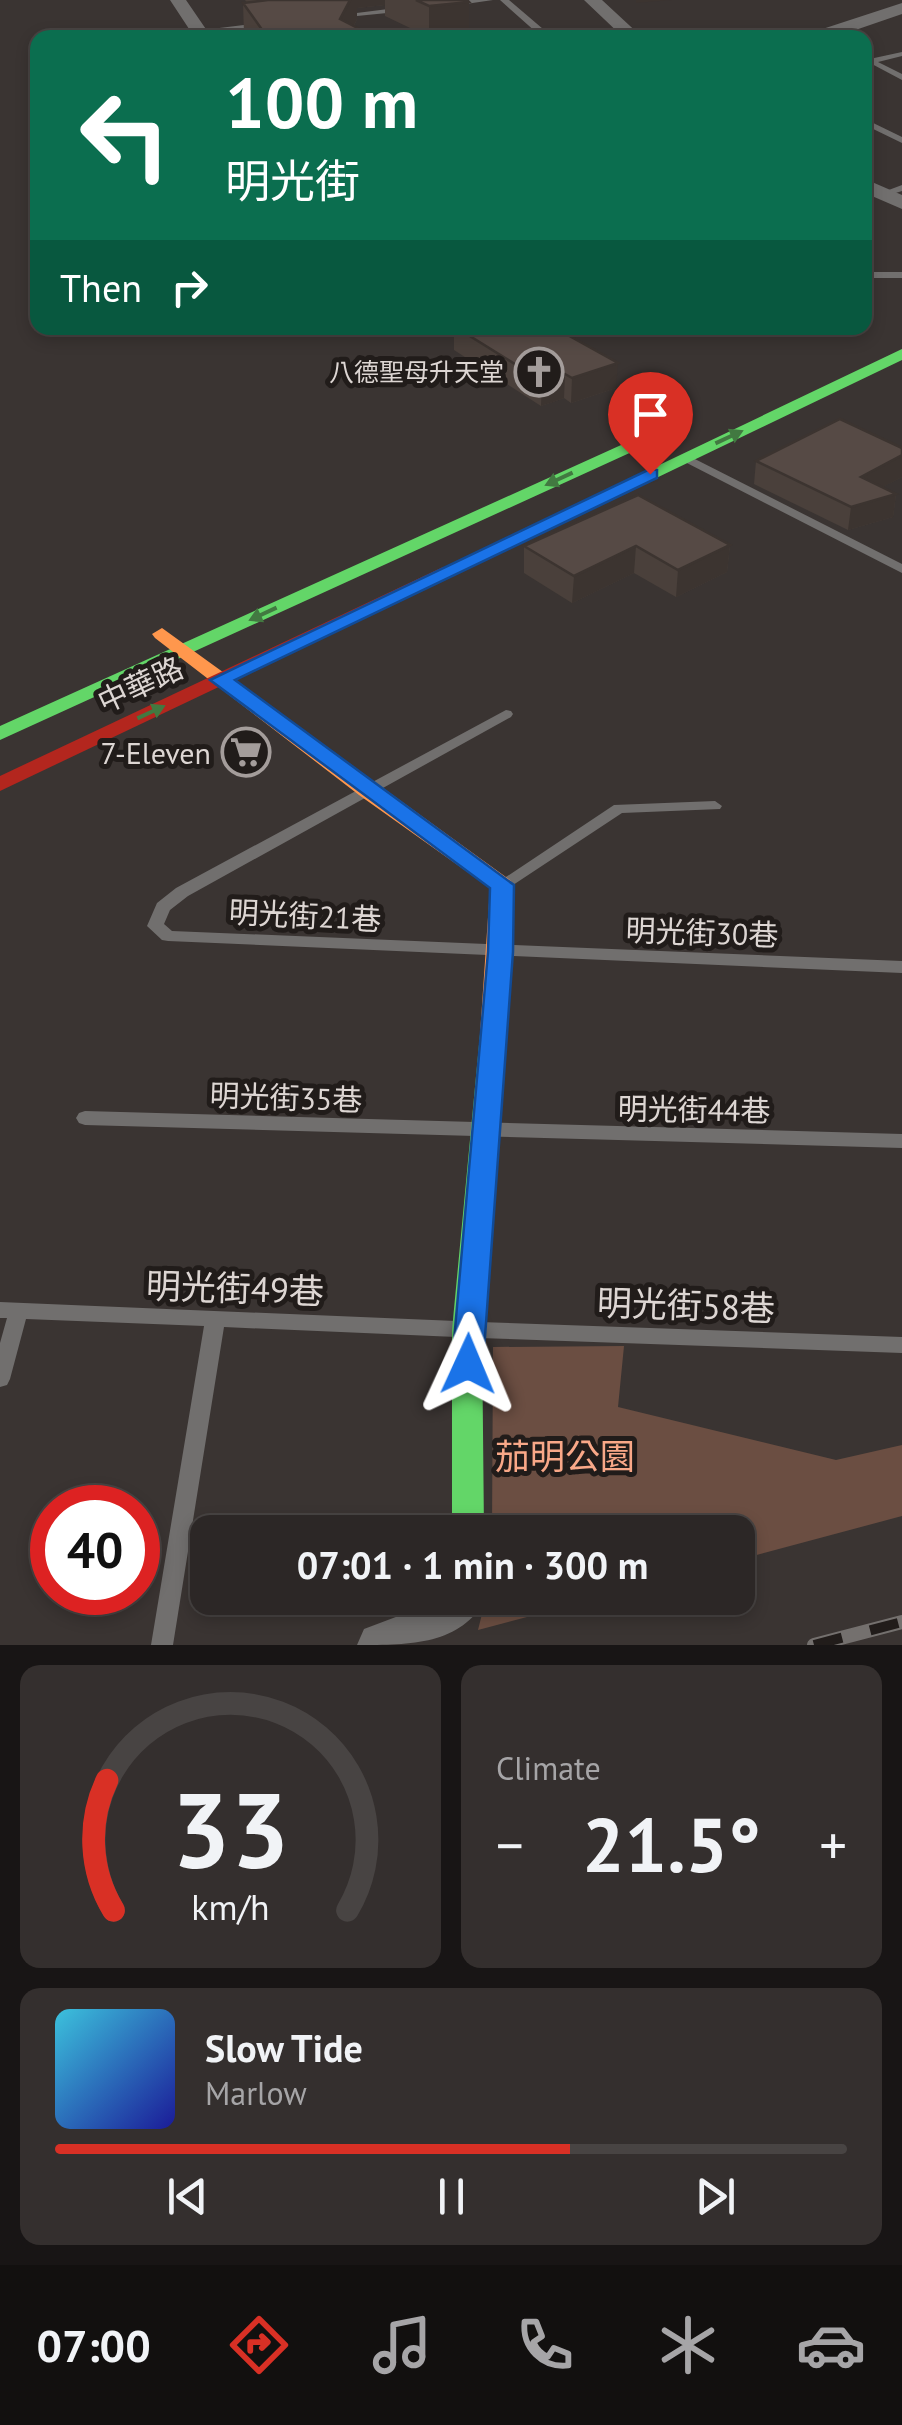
<!DOCTYPE html>
<meta charset="utf-8">
<style>
:root{--surface:#2c2726;--page:#342f2e;--text:#f1f3f6;--muted:#a6a5a7;--line:#484443;--accent:#d93025}
body{margin:0;font-family:"PT Sans","Noto Sans TC",sans-serif;background:var(--page);color:var(--text);height:100vh;display:flex;flex-direction:column;font-size:38px;white-space:nowrap}
*{box-sizing:border-box;margin:0}
p{font-size:32px;color:var(--muted)}
.icon{flex:none;width:55px;height:55px;fill:none;stroke:currentColor;stroke-width:2;stroke-linecap:round;stroke-linejoin:round}
.map{position:relative;height:1645px;overflow:hidden}
.details{display:flex;flex-direction:column;gap:20px;padding:20px;background:#181515;flex:1}
.details>*{flex:none}
.banner{position:absolute;left:30px;top:30px;width:842px;height:305px;border-radius:20px;box-shadow:0 5px 15px #0003,0 0 0 2px var(--line);background:#0b6e4f;color:#fff;overflow:hidden}
.speed{position:absolute;left:30px;top:1485px;display:flex;gap:20px;font-size:50px;font-weight:700;text-align:center}
.speed>*{display:grid;place-content:center;width:130px;height:130px;border-radius:50%;background:var(--surface);box-shadow:0 5px 15px #0003,0 0 0 2px var(--line);line-height:1}
.speed .limit{border:15px solid #d22;background:#fff;color:#111}
.pin{position:absolute;display:grid;place-items:center;width:85px;height:85px;color:#fff;margin:-102px -42px;border-radius:50% 50% 50% 0;rotate:-45deg;box-shadow:0 0 10px #0007}
.pin .icon{rotate:45deg}
.me{position:absolute;width:110px;margin:-55px;rotate:1deg;stroke-linejoin:round;filter:drop-shadow(0 0 8px #0008)}
.turn{display:flex;align-items:center;gap:35px;height:210px;padding:0 30px;font-size:45px}
.turn .icon{width:130px;height:130px;stroke-width:2.5}
.turn b{display:block;font-size:70px;line-height:85px}
.then{display:flex;align-items:center;height:95px;padding:0 30px;background:#0003;gap:20px;font-size:38px}
.big{font-size:75px;font-weight:600;line-height:1.1}
.details .tile{flex:1;display:flex;flex-direction:column;justify-content:center;gap:15px;min-width:0;padding:0 35px;border-radius:20px;background:var(--page)}
.details .dial{align-items:center;gap:0}
.dial svg{height:260px;overflow:visible;fill:none;stroke:var(--line);stroke-width:7;stroke-linecap:round;text-anchor:middle}
.dial text{fill:var(--text);stroke:none}
.song{display:flex;align-items:center;gap:30px}
.cover{width:120px;height:120px;border-radius:15px;background:linear-gradient(135deg,hsl(190 70% 55%),hsl(240 70% 35%))}
.played{height:10px;border-radius:5px;background:linear-gradient(90deg,var(--accent) 65%,var(--line) 65%)}
.keys{display:flex;justify-content:space-around;direction:ltr}
.heat{display:flex;justify-content:space-between;align-items:center;font-size:55px;direction:ltr}
.details .tiles{flex:1;display:grid;gap:20px;grid-template-columns:1fr 1fr}
.tile:last-child{grid-column:span 2}
.trip{position:absolute;left:190px;top:1515px;width:565px;height:100px;border-radius:20px;background:var(--surface);box-shadow:0 5px 15px #0003,0 0 0 2px var(--line);font-weight:600;line-height:100px;text-align:center}
.dock{display:flex;height:160px;justify-content:space-around;align-items:center;background:#12100f;color:var(--muted)}
.dock .icon{width:70px;height:70px}
.dock .on{color:var(--accent)}
.dock b{font-size:45px;color:var(--text)}
.map>svg:first-child{display:block}
.green{fill:#6b4e42}
.lines{fill:none;stroke-linecap:round;stroke-linejoin:round}
.lane{fill:#716f6e;fill-rule:evenodd}
.street{fill:#716f6e;fill-rule:evenodd}
.fast{fill:#63d668;fill-rule:evenodd}
.slow{fill:#ff974d;fill-rule:evenodd}
.jam{fill:#b3261e;fill-rule:evenodd}
.rail-casing{stroke:#74706e;stroke-width:14}
.rail{stroke:#211c1a;stroke-width:10;stroke-dasharray:29;stroke-linecap:butt}
.wall{fill:#4a403b}
.shaded-wall{fill:#3c3430}
.building{fill:#564a45;stroke:#3c3430;stroke-width:2.5}
.oneway{fill:#427941}
.route{fill:#1a73e8;stroke:#114b97;stroke-width:2.5}
.labels{text-anchor:middle;dominant-baseline:central;stroke-width:10;stroke-linejoin:round;paint-order:stroke}
.far-poi-label{font-size:25px;fill:#ddd6d3;stroke:#211c1a;text-anchor:end}
.street-label{font-size:30px;fill:#ddd6d3;stroke:#211c1a}
.poi-label{font-size:30px;fill:#ddd6d3;stroke:#211c1a;text-anchor:end}
.near-street-label{font-size:35px;fill:#ddd6d3;stroke:#211c1a}
.near-park-label{font-size:35px;fill:#f9a888;stroke:#211c1a}
</style>
<div class="map">
<svg width="902" height="1645" viewBox="0 0 902 1645">
<rect width="100%" height="100%" fill="#3a3432"/>
<path class="green" d="M 624,1346 L 618,1407 L 836,1460 L 902,1445 L 902,1516 L 738,1560 L 738,1532 L 492,1532 L 493,1347 Z
M 486,1598 L 599,1598 L 478,1630 Z"/>
<g class="lines">
<path class="lane" d="M 468,0 L 493,0 L 452,6 L 448,4 Z
M 500,0 L 509,0 L 543,29 L 543,33 L 537,33 Z
M 404,7 L 407,11 L 337,18 L 333,16 Z
M 260,23 L 264,25 L 263,27 L 199,33 L 195,31 Z
M 506,28 L 517,38 L 508,38 L 502,30 Z
M 902,52 L 902,56 L 878,62 L 902,74 L 902,80 L 870,63 L 865,64 L 865,60 Z
M 865,119 L 902,137 L 902,143 L 865,125 Z
M 902,185 L 902,191 L 883,197 L 878,194 Z
M 865,272 L 902,272 L 902,278 L 865,278 Z
M 685,454 L 902,564 L 902,573 L 681,460 L 679,458 Z
M 506,710 L 511,711 L 513,714 L 511,717 L 188,896 L 170,910 L 164,924 L 172,931 L 902,961 L 902,973 L 168,941 L 162,940 L 147,926 L 157,903 L 176,888 Z
M 715,801 L 722,806 L 720,809 L 622,813 L 510,887 L 505,888 L 497,883 L 614,805 Z
M 85,1111 L 902,1134 L 902,1148 L 85,1125 L 79,1123 L 76,1118 L 79,1113 Z
M 0,1302 L 456,1321 L 463,1323 L 466,1329 L 463,1335 L 456,1337 L 224,1327 L 173,1645 L 151,1645 L 204,1326 L 26,1319 L 10,1379 L 7,1385 L 0,1387 L 0,1343 L 7,1318 L 0,1318 Z
M 479,1322 L 902,1337 L 902,1353 L 479,1338 L 472,1336 L 469,1330 L 472,1324 Z"/>
<path class="street" d="M 170,0 L 186,0 L 212,38 L 195,38 Z
M 584,0 L 602,0 L 643,38 L 624,38 Z
M 902,3 L 902,14 L 838,36 L 795,38 Z
M 865,179 L 902,195 L 902,209 L 865,193 Z
M 433,1598 L 487,1598 C 460,1645 412,1645 357,1645 L 364,1629 L 409,1612 Z"/>
<path class="fast" d="M 902,349 L 902,360 L 450,577 L 436,577 L 433,573 Z
M 652,431 L 661,436 L 658,440 L 0,740 L 0,726 Z
M 493,1025 L 502,1028 L 506,1034 L 482,1330 L 484,1532 L 452,1532 L 452,1330 L 480,1034 L 484,1028 Z"/>
<path class="slow" d="M 162,628 L 510,880 L 514,885 L 506,1034 L 502,1040 L 484,1040 L 480,1034 L 490,888 L 359,795 L 155,638 L 152,634 Z"/>
<path class="jam" d="M 443,567 L 450,569 L 450,577 L 0,791 L 0,776 Z"/>
<g class="rail-casing">
<path id="rail" d="M 814,1645 L 902,1622"/>
</g>
<use href="#rail" class="rail"/>
</g>
<path class="wall" d="M 245,0 L 467,0 L 469,2 L 469,33 L 429,37 L 385,16 L 385,5 L 357,8 L 357,19 L 354,26 L 377,38 L 247,38 L 244,34 L 243,3 L 247,3 Z
M 454,328 L 555,328 L 616,388 L 571,403 L 564,398 L 541,406 L 454,350 Z
M 902,448 L 902,477 L 882,487 L 896,494 L 893,517 L 848,530 L 754,484 L 756,461 Z
M 730,545 L 727,572 L 676,597 L 634,573 L 572,603 L 524,573 L 524,546 Z"/>
<path class="shaded-wall" d="M 258,0 L 385,0 L 385,5 L 357,8 L 357,19 L 348,38 L 259,19 Z
M 636,0 L 672,0 L 636,3 Z
M 469,2 L 469,33 L 429,37 L 429,6 Z
M 618,363 L 616,388 L 571,403 L 572,378 Z
M 565,374 L 564,398 L 541,406 L 542,381 Z
M 902,455 L 902,477 L 857,500 L 861,477 Z
M 896,494 L 893,517 L 848,530 L 851,507 Z
M 730,545 L 727,572 L 676,597 L 678,570 Z
M 636,546 L 634,573 L 572,603 L 574,576 Z"/>
<path class="building" d="M 268,0 L 350,0 L 340,19 L 377,38 L 268,38 L 243,3 Z
M 416,0 L 467,0 L 469,2 L 429,6 Z
M 457,328 L 555,328 L 618,363 L 572,378 L 565,374 L 542,381 Z
M 840,419 L 902,448 L 902,455 L 861,477 L 896,494 L 851,507 L 756,461 Z
M 638,495 L 730,545 L 678,570 L 636,546 L 574,576 L 524,546 Z"/>
<defs><path id="oneway-solid" d="M-6-.8H1V-3.2L6.5 0L1 3.2V.8H-6Z" transform="scale(2.5)"/></defs>
<g class="oneway">
<use href="#oneway-solid" transform="translate(729 437) rotate(-25)"/>
<use href="#oneway-solid" transform="translate(559 479) rotate(155)"/>
<use href="#oneway-solid" transform="translate(263 614) rotate(155)"/>
<use href="#oneway-solid" transform="translate(151 712) rotate(-25)"/>
</g>
<path class="route" d="M 650,469 L 657,470 L 657,478 L 235,680 L 514,885 L 513,952 L 483,1364 L 478,1372 L 468,1376 L 457,1372 L 452,1364 L 488,952 L 490,888 L 210,680 Z"/>
<defs>
<g id="church-ring" transform="scale(2.5)"><circle r="9.5" fill="#211c1a" stroke="#a49d9b" stroke-width="1.5"/><path d="M-1.2-6h2.4v3.5h3.3v2.4h-3.3V6h-2.4V-.1h-3.3v-2.4h3.3Z" fill="#a49d9b"/></g>
<g id="supermarket-ring" transform="scale(2.5)"><circle r="9.5" fill="#211c1a" stroke="#a49d9b" stroke-width="1.5"/><path d="M-6-5.5h2.5l.6 2H6L4.5 2H-2.5L-4.4-4H-6ZM-1.5 3.2a1.3 1.3 0 1 0 .1 0ZM3 3.2a1.3 1.3 0 1 0 .1 0Z" fill="#a49d9b"/></g>
</defs>
<g fill-rule="evenodd">
<use href="#church-ring" x="539" y="372"/>
<use href="#supermarket-ring" x="246" y="752"/>
</g>
<g class="labels">
<g class="far-poi-label">
<text x="504" y="372">八德聖母升天堂</text>
</g>
<g class="street-label">
<text transform="translate(140 684) rotate(-25)">中華路</text>
<text transform="translate(305 915) rotate(3)">明光街21巷</text>
<text transform="translate(702 932) rotate(2)">明光街30巷</text>
<text transform="translate(286 1097) rotate(2)">明光街35巷</text>
<text transform="translate(694 1109) rotate(1)">明光街44巷</text>
</g>
<g class="poi-label">
<text x="211" y="752">7-Eleven</text>
</g>
<g class="near-street-label">
<text transform="translate(235 1288) rotate(2)">明光街49巷</text>
<text transform="translate(686 1305) rotate(2)">明光街58巷</text>
</g>
<g class="near-park-label">
<text x="565" y="1456">茄明公園</text>
</g>
</g>
</svg>
<div class="speed"><div class="limit">40</div></div>
<div class="pin" style="left:650px;top:474px;background:#d93025"><svg class="icon" aria-label="arrive" viewBox="0 0 24 24"><path d="M6 21V4h12l-3 4 3 4H6"/></svg></div>
<svg class="me" style="left:468px;top:1364px" viewBox="-20 -20 40 40"><path d="M0-17L14 15 0 8-14 15z" fill="#1a73e8" stroke="#fff" stroke-width="4"/></svg>
<div class="trip">07:01 · 1 min · 300 m</div>
<div class="banner">
<div class="turn"><svg class="icon" aria-label="left" viewBox="0 0 24 24"><path d="M17 20v-9H6M10 6l-5 5 5 5"/></svg><div><b>100 m</b>明光街</div></div>
<div class="then">Then<svg class="icon" aria-label="right" viewBox="0 0 24 24"><path d="M7 20v-9h11M14 6l5 5-5 5"/></svg></div>
</div>
</div>
<section class="details">
<div class="tiles">
<div class="tile dial"><svg viewBox="0 0 100 80">
<path d="M14 69A42 42 0 1 1 86 69"/>
<path d="M14 69A42 42 0 0 1 12 29" stroke="#d93025"/>
<text x="50" y="56" font-size="32" font-weight="700">33</text>
<text x="50" y="72" font-size="11">km/h</text>
</svg></div>
<div class="tile"><p>Climate</p>
<div class="heat"><a>−</a><b class="big">21.5°</b><a>+</a></div>
</div>
<div class="tile">
<div class="song"><i class="cover"></i><div><b>Slow Tide</b><p>Marlow</p></div></div>
<div class="played"></div>
<div class="keys"><svg class="icon" aria-label="previous" viewBox="0 0 24 24"><path d="M18 5L8 12l10 7zM5 5v14"/></svg><svg class="icon" aria-label="pause" viewBox="0 0 24 24"><path d="M8 5v14M16 5v14"/></svg><svg class="icon" aria-label="next" viewBox="0 0 24 24"><path d="M6 5l10 7-10 7zM19 5v14"/></svg></div>
</div>
</div>
</section>
<nav class="dock">
<b>07:00</b>
<svg class="icon on" aria-label="directions" viewBox="0 0 24 24"><path d="M12 3l9 9-9 9-9-9zM9 14v-3h6M13 9l2 2-2 2"/></svg>
<svg class="icon" aria-label="music" viewBox="0 0 24 24"><path d="M9 18V5l10-2v13"/><circle cx="6" cy="18" r="3"/><circle cx="16" cy="16" r="3"/></svg>
<svg class="icon" aria-label="phone" viewBox="0 0 24 24"><path d="M5 4h4l2 5-3 2q2 4 5 5l2-3 5 2v4C11 20 4 13 5 4z"/></svg>
<svg class="icon" aria-label="climate" viewBox="0 0 24 24"><path d="M12 3v18M4 7l16 10M4 17L20 7"/></svg>
<svg class="icon" aria-label="car" viewBox="0 0 24 24"><path d="M5 17H2v-5l4-1 3-4h7l3 4 3 1v5h-3M9 17h6M6 11h13"/><circle cx="7" cy="17" r="2"/><circle cx="17" cy="17" r="2"/></svg>
</nav>
